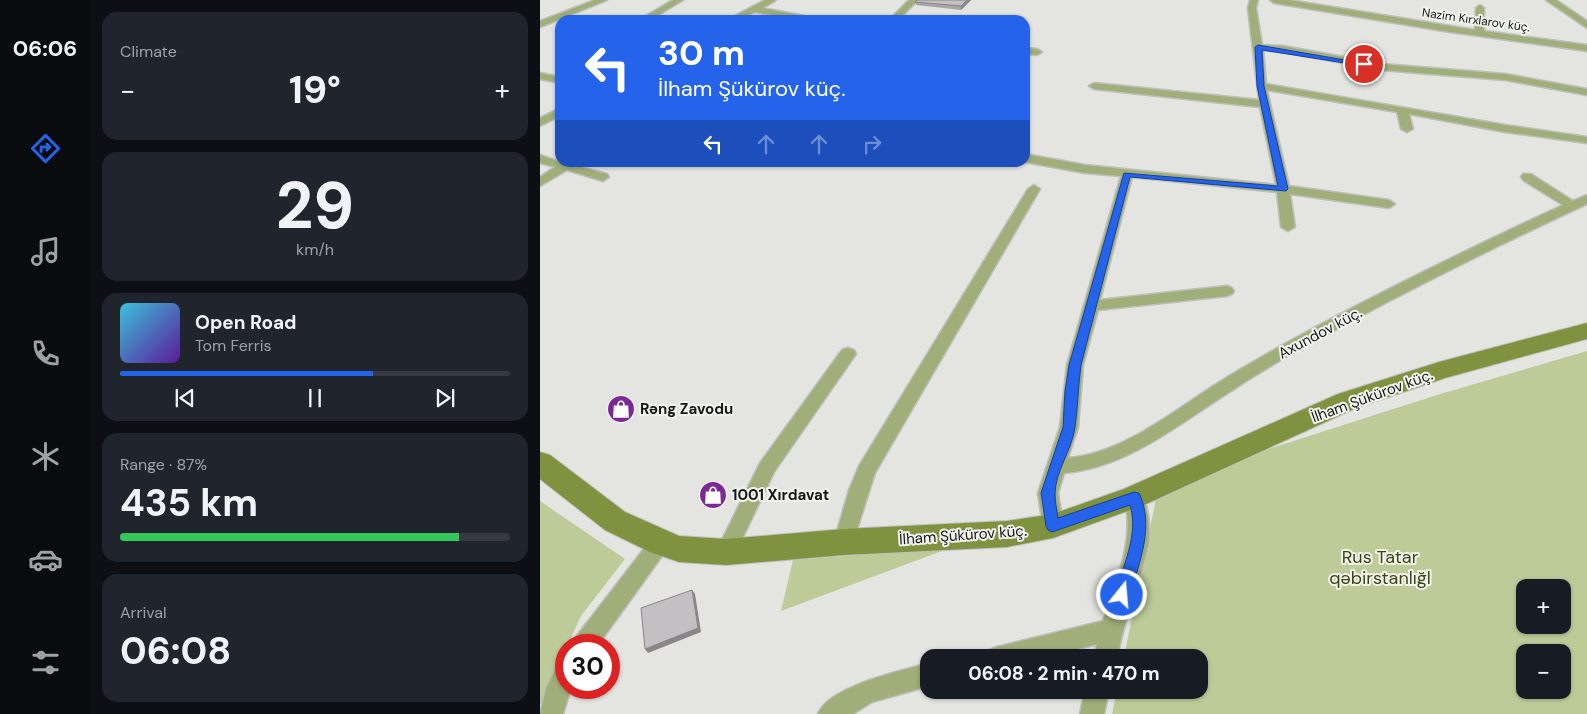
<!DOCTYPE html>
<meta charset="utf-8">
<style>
:root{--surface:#171b24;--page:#20242c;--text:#f1f3f6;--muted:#9ea1a6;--line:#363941;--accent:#2563eb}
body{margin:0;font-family:"DM Sans",sans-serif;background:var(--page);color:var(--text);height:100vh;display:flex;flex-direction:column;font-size:19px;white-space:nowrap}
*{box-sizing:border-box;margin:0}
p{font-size:16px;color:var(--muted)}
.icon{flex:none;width:28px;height:28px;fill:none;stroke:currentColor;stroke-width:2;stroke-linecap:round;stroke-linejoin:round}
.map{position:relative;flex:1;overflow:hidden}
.sheet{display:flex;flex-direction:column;gap:12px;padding:12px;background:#0d0f14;width:450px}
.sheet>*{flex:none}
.top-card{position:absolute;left:15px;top:15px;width:475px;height:152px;border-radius:15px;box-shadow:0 1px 4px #0004;background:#2563eb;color:#fff;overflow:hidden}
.controls{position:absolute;left:976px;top:579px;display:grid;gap:10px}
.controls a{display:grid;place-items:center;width:55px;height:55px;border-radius:10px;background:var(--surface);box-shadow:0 1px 4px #0004;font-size:25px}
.speed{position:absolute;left:15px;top:634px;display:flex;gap:10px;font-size:25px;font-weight:700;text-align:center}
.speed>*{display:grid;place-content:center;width:65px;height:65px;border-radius:50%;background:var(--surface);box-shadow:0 1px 4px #0004;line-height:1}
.speed .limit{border:8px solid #d22;background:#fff;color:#111}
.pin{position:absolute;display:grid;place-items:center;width:42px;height:42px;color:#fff;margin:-21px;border:2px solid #fff;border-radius:50%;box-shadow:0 1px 5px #0007}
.me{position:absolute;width:55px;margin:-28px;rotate:17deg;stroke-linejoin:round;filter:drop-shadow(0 0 4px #0008)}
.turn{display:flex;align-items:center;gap:18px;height:105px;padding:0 20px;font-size:22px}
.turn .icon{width:65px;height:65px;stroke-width:2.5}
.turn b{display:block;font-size:35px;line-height:42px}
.lanes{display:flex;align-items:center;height:48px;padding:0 20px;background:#0003;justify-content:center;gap:25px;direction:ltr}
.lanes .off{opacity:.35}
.big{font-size:38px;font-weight:700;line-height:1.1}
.sheet .tile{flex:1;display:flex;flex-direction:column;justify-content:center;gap:8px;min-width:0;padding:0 18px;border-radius:15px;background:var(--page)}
.sheet .dial{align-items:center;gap:0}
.dial b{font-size:65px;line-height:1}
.song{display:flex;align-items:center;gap:15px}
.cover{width:60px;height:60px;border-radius:8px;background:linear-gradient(135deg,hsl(190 70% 55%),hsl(270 70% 35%))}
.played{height:5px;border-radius:2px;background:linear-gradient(90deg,var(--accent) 65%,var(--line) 65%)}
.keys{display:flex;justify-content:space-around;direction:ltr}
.heat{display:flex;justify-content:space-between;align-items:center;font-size:28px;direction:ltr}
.charge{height:8px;border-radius:4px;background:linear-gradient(90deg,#34c759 87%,var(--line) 0)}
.trip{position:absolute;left:380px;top:649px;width:288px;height:50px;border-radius:15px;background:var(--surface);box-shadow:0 1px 4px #0004;font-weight:700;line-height:50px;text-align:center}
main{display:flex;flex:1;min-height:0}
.tab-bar{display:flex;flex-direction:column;width:90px;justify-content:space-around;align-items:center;background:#090b0e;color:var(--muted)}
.tab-bar .icon{width:35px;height:35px}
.tab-bar .active{color:var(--accent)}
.tab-bar b{font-size:22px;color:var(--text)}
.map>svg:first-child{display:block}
.green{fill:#bdcb99;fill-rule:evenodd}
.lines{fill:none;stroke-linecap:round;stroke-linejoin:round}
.street-casing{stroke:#bfc0bc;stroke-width:3}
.secondary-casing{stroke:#bfc0bc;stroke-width:2}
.street{fill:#a0ae79;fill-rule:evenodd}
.secondary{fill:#7f923f;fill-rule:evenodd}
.wall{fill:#a7a5a8}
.shaded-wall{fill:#888688}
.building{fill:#c2c0c3;stroke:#888688}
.route{fill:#2563eb;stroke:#184099}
.labels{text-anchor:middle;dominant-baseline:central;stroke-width:4;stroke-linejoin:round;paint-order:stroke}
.far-street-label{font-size:12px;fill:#171716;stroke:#f1f3ee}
.street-label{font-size:15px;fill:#171716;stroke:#f1f3ee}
.poi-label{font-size:15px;font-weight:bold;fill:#171716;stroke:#f1f3ee;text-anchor:start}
.near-park-label{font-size:18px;fill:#3a460b;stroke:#f1f3ee}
</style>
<main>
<nav class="tab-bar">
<b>06:06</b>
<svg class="icon active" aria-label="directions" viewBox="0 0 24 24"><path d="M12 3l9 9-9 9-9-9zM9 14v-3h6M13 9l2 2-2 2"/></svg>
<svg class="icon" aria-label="music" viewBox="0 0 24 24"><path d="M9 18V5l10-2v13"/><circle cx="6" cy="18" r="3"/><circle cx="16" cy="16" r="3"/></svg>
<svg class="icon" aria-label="phone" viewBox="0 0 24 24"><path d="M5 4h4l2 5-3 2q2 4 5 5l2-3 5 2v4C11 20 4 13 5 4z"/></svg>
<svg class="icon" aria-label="climate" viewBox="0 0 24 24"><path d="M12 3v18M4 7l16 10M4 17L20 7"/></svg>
<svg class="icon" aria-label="car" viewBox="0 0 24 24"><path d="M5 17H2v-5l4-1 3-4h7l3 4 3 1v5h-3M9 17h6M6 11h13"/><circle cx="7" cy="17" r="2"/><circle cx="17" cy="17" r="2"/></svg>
<svg class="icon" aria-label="filters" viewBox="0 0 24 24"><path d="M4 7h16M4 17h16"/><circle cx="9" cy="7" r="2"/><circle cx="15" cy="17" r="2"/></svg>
</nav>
<section class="sheet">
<div class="tile"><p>Climate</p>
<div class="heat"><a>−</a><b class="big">19°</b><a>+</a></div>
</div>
<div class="tile dial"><b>29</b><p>km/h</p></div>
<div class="tile">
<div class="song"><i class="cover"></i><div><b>Open Road</b><p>Tom Ferris</p></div></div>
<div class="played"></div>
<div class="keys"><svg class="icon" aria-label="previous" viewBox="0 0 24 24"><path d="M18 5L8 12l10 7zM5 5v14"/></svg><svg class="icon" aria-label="pause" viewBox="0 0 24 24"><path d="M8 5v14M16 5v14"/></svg><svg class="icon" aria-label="next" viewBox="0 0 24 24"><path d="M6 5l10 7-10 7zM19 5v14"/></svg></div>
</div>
<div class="tile"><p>Range · 87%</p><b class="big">435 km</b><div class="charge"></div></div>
<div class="tile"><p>Arrival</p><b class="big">06:08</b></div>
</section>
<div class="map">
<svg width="1047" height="714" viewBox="0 0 1047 714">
<rect width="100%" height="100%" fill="#e4e5e1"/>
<path class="green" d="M 1047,351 L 1047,714 L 572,714 L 577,690 L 659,690 L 659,658 L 584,657 L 619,484 L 897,395 ZM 985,588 L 1022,588 L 1022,625 L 985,625 ZM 985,652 L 1022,652 L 1022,690 L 985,690 Z
M 0,501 L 85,559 L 41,616 L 0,705 Z
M 410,548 L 241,611 L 253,560 Z"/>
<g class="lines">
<g class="street-casing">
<path id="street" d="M 55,0 L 67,0 L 0,27 L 0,21 Z
M 133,0 L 143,0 L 110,20 L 99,20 Z
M 225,0 L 236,0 L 223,8 L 264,16 L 268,19 L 256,20 L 215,12 L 198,20 L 187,20 Z
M 369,0 L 378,0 L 358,20 L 349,20 Z
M 710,0 L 718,0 L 716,8 L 722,45 L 743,46 L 842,64 L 965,74 L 1047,89 L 1047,95 L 965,80 L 842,70 L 743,52 L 723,50 L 726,84 L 965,125 L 1047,137 L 1047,143 L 965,132 L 869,114 L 873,129 L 867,132 L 861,129 L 857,112 L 727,90 L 749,186 L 849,200 L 855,204 L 849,208 L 750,194 L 755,227 L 748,231 L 741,227 L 737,192 L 592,177 L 560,300 L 687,286 L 692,288 L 694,291 L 692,294 L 687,296 L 558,310 L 543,365 L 538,427 L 528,458 C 580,454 630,414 673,386 C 697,371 723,356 748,342 C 838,293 930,248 1023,205 L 983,180 L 981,177 L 983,174 L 991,174 L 1033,201 L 1047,195 L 1047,204 C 950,249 854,297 760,349 C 735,363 709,379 685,395 C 635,427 585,468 524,473 L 518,493 L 523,526 L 520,532 L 513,534 L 506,532 L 503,526 L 498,493 L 520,427 L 527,365 L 581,176 L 545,173 L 485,162 L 485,154 L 545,165 L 736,185 L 720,107 L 554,89 L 549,86 L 554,83 L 719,100 L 708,8 Z
M 730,0 L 749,0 L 935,30 L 936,8 L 940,5 L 944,8 L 944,31 L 1047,45 L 1047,51 L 910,32 L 734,3 Z
M 1006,0 L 1016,0 L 1047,21 L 1047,28 Z
M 485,48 L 497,49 L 502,52 L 497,55 L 485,54 Z
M 0,73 L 20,77 L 20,83 L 0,79 Z
M 20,108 L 20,116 L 0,126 L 0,118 Z
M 0,155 L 20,162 L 31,162 L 33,165 L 67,174 L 69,177 L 63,181 L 27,170 L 0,186 L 0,177 L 15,167 L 0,163 Z
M 494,185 L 500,189 L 335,473 L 311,548 L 304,551 L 297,548 L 294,542 L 309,490 L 319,466 L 488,189 Z
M 308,348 L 314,350 L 316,354 L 234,472 L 193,558 L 186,561 L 179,558 L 176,552 L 220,463 L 302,350 Z
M 594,489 L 601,491 C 608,506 611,528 608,545 C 600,583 584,619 577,658 L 554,658 L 557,644 L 503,658 L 446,658 L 449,650 L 457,647 L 563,621 C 576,581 596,540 584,497 L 587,491 Z
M 120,534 L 127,537 L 130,543 L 127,549 L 58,645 L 33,645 L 36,637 L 113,537 Z
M 26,661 L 26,688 L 31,688 L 23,714 L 0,714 L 6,688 L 18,664 Z
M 389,663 L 389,686 L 332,702 L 313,714 L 278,714 C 289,686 361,671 389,663 Z
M 545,690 L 569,690 L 564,714 L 540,714 Z"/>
</g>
<g class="secondary-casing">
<path id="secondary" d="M 1047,323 L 1047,339 L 905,378 L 816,408 L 604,505 L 513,538 L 467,547 L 304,555 L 186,565 L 139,562 L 110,552 L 65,530 L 0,479 L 0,452 L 10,455 L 85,512 L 139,536 L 186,539 L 304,529 L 467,521 L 513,514 L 584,489 L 798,394 L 899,362 Z"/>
</g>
<use href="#street" class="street"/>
<use href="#secondary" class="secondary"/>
</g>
<path class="wall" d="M 377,0 L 431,0 L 421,10 L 376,5 L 375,2 Z"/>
<path class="shaded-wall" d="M 427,0 L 431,0 L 421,10 L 421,6 Z
M 152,590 L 155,594 L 161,632 L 108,653 L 105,649 Z"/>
<path class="building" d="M 377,0 L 427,0 L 421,6 L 375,2 Z
M 152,590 L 158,628 L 105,649 L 101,608 Z"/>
<path class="route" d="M 718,45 L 828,64 L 824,66 L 722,50 L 724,86 L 748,189 L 746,191 L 590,177 L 541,365 C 538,386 538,407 535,427 C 532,450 515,472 515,494 C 515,502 517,510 518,518 L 594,492 L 599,493 C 615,526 599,563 590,595 L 587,600 L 582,602 L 577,600 L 574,595 C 583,567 599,534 590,505 L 512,532 L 508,530 L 506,526 L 501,493 L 523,427 L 525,391 L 529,365 L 584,173 L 738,186 L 717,86 L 715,47 Z"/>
<defs>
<g id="shop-disc" transform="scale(1.4375)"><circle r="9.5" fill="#7d2897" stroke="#f1f3ee"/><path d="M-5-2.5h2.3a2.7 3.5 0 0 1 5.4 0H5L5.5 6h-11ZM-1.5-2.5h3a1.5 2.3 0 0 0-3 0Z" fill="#fff"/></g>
</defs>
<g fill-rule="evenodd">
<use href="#shop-disc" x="81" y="409"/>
<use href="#shop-disc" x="173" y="495"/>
</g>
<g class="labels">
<g class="far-street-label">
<text transform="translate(936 20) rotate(8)">Nazim Kırxlarov küç.</text>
</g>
<g class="street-label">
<text transform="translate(780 333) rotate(-28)">Axundov küç.</text>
<text transform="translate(832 396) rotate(-20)">İlham Şükürov küç.</text>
<text transform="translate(423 535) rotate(-4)">İlham Şükürov küç.</text>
</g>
<g class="poi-label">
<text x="100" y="409">Rəng Zavodu</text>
<text x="192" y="495">1001 Xırdavat</text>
</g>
<g class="near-park-label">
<text x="840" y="557">Rus Tatar<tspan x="840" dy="21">qəbirstanlığl</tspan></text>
</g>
</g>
</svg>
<div class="controls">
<a>+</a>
<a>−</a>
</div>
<div class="speed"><div class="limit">30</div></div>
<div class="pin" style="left:824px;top:64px;background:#d93025"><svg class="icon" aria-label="arrive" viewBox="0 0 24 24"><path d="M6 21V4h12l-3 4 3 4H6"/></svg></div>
<svg class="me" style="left:582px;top:595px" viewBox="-20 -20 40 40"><circle r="17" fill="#2563eb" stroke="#fff" stroke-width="3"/><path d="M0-11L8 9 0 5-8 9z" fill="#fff"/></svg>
<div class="trip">06:08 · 2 min · 470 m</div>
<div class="top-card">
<div class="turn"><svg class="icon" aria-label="left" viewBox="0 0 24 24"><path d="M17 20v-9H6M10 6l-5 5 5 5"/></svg><div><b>30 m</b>İlham Şükürov küç.</div></div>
<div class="lanes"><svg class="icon" aria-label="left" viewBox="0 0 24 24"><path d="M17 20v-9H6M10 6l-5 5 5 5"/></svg><svg class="icon off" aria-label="ahead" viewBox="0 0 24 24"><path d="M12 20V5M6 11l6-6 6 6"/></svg><svg class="icon off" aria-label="ahead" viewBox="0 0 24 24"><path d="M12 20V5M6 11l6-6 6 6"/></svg><svg class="icon off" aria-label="right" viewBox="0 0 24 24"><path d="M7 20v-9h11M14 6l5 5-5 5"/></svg></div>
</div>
</div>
</main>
